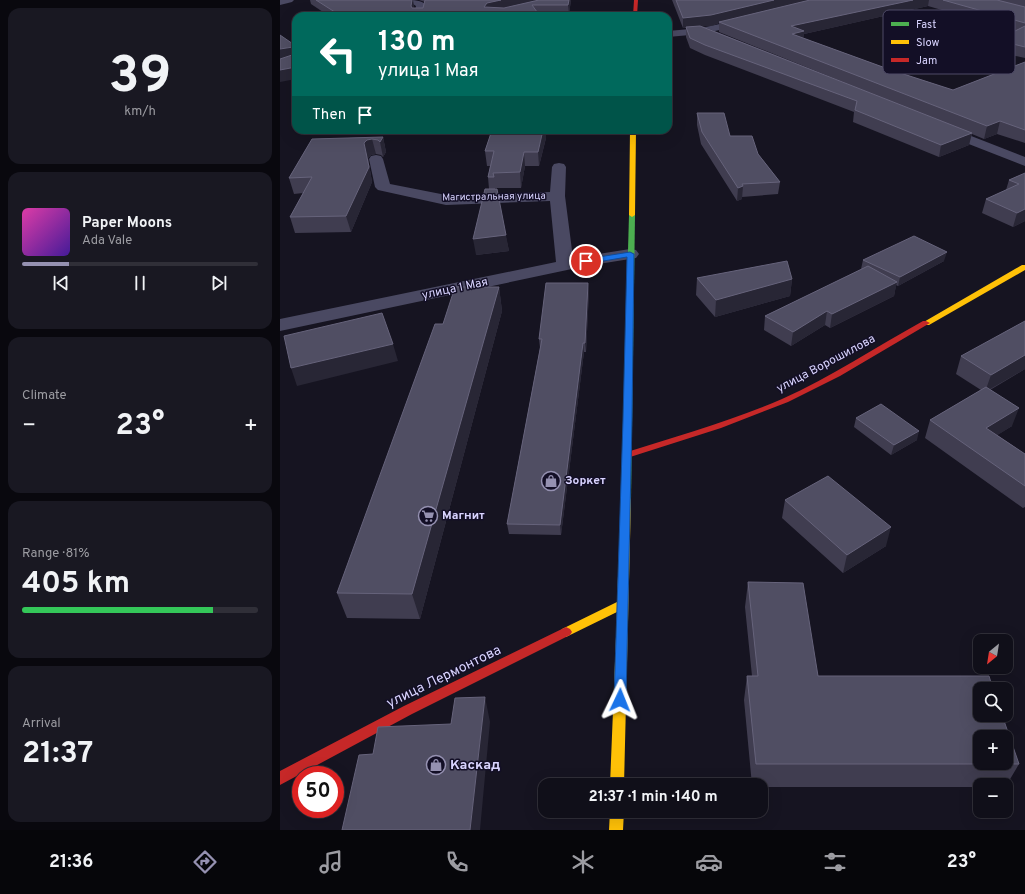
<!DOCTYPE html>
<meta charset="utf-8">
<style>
:root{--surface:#100f19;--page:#191822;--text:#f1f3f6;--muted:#9c9ca2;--line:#302f38;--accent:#9591b1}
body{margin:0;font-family:Overpass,sans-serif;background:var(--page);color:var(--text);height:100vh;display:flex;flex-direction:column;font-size:15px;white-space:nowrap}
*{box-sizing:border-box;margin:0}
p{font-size:13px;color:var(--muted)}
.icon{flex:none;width:22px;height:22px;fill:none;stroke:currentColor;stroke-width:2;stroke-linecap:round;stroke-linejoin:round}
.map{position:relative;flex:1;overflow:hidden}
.sheet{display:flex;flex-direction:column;gap:8px;padding:8px;background:#09080e;width:280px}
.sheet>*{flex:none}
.banner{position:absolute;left:12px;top:12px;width:380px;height:122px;border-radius:12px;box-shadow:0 4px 16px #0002,0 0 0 1px var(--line);background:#00695c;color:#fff;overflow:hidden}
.needle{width:26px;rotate:210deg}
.buttons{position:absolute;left:693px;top:634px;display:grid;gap:8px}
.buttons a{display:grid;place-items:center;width:40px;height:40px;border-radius:8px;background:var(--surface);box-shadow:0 4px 16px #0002,0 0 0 1px var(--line);font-size:20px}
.speed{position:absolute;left:12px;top:766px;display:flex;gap:8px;font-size:20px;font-weight:700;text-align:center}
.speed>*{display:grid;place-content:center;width:52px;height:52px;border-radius:50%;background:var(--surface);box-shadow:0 4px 16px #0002,0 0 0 1px var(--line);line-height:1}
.speed .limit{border:6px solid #d22;background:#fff;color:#111}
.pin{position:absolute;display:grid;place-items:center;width:34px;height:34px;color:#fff;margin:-17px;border:2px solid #fff;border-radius:50%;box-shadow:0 1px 4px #0007}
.me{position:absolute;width:44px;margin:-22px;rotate:2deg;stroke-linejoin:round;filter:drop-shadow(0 0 3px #0008)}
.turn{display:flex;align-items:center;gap:14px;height:84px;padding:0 20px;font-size:18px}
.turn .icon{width:52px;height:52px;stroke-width:2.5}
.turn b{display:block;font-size:28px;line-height:34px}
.then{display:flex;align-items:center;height:38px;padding:0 20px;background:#0003;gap:8px;font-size:15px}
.big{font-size:30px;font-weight:700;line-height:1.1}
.sheet .tile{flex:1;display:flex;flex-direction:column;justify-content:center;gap:6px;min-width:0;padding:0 14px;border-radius:12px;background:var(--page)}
.sheet .dial{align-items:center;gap:0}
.dial b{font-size:52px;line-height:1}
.song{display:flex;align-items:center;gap:12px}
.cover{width:48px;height:48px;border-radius:6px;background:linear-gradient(135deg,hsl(320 70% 55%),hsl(260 70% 35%))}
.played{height:4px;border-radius:2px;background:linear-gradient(90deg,var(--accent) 20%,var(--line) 20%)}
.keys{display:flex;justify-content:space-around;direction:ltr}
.heat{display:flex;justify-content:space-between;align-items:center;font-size:22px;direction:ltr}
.charge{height:6px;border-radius:3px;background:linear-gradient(90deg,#34c759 81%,var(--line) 0)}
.trip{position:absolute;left:258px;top:778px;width:230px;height:40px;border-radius:12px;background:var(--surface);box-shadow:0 4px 16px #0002,0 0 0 1px var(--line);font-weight:700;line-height:40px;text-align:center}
.dock{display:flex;height:64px;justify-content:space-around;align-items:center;background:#06060a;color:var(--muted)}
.dock .icon{width:28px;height:28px}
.dock .on{color:var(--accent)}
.dock b{font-size:18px;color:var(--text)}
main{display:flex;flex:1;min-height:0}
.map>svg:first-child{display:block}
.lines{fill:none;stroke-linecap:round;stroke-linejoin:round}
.street{fill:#4a4962;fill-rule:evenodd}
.fast{fill:#4caf50;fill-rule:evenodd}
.slow{fill:#ffc107;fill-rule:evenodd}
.jam{fill:#c62828;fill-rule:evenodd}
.wall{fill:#403d50;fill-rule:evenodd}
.shaded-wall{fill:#282635}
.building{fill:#504e63;stroke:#66637b;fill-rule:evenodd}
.route{fill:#1a73e8;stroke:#114b97}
.labels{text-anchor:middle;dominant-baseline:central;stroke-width:3;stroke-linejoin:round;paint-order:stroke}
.far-street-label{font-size:10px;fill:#d9d4ff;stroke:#130f26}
.street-label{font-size:12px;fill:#d9d4ff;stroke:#130f26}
.poi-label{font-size:12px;font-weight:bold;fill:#d9d4ff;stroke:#130f26;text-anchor:start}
.near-street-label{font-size:14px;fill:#d9d4ff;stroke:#130f26}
.near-poi-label{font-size:14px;font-weight:bold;fill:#d9d4ff;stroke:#130f26;text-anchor:start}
.key{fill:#130f26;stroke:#4e4a67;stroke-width:1}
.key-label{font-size:11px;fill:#d9d4ff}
</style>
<main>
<section class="sheet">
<div class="tile dial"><b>39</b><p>km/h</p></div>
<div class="tile">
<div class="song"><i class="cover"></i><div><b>Paper Moons</b><p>Ada Vale</p></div></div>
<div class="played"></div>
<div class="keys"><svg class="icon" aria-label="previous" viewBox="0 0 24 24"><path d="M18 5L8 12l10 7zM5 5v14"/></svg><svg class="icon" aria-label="pause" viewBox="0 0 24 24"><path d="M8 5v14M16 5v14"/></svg><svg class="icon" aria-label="next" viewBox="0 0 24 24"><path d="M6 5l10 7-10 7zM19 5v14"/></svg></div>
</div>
<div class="tile"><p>Climate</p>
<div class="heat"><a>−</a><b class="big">23°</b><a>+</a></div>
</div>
<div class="tile"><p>Range · 81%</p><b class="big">405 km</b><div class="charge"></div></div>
<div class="tile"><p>Arrival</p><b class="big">21:37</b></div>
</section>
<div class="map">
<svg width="745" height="830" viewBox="0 0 745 830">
<rect width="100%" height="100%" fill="#161421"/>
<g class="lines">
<path class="street" d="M 0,0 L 14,0 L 12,2 L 0,5 Z
M 127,0 C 134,0 141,0 146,5 L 144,16 L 134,16 L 136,6 Z
M 468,18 L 473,21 L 472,23 L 421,34 L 388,37 L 388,31 L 421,28 Z
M 663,125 L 745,157 L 745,166 L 658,132 L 656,129 L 658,126 Z
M 96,155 L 101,156 L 103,159 L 110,184 L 166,195 L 270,192 L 272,167 L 274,164 L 279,163 L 284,164 L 286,167 L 285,196 L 293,258 L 350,249 L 356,250 L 359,254 L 356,258 L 350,259 L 306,266 L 0,331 L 0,319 L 276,262 L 270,201 L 166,205 L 98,190 L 95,187 L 89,159 L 91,156 Z"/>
<path class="fast" d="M 352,213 L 355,215 L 351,500 L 350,503 L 342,503 L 341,500 L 349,215 Z"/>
<path class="slow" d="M 350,130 L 356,130 L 355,215 L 352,217 L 349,215 Z
M 742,265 L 745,265 L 745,270 L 649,325 L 646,325 L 642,323 Z
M 346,496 L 350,497 L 351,500 L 344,785 L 330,785 L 337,612 L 286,637 L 282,635 L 280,632 L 282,629 L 337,602 L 341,500 L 342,497 Z
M 330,811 L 344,811 L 343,830 L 329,830 Z"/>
<path class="jam" d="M 354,0 L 358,0 L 357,16 L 353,16 Z
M 643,321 L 646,321 L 650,323 L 560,376 L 508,402 L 441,428 L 347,458 L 342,455 L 344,453 C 397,436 451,421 502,399 C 551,377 596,347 643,321 Z
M 286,627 L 290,629 L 292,632 L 290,635 L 132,714 L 0,785 L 0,771 L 124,706 Z"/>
</g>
<path class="wall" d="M 30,0 L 133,0 L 134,8 L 143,8 L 145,2 L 139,0 L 291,0 L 289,14 L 259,15 L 260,16 L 49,16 L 31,4 Z
M 392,0 L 745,0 L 745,58 L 714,51 L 717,40 L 734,31 L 648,6 L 524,34 L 523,38 L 611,70 L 673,90 L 745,62 L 745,143 L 717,134 L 704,139 L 692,134 L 689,145 L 659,157 L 573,122 L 574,112 L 425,55 L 410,48 L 406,37 L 406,28 L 403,28 ZM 439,23 L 439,32 L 568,84 L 422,26 L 431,26 Z
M 417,113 L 450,136 L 478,154 L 500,182 L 498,194 L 462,197 L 462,199 L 457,201 L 421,144 L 417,125 Z
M 212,130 L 266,130 L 266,138 L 259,166 L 245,166 L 241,188 L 215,188 L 229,251 L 196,255 L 209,189 L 208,177 L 210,166 L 207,166 L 205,151 Z
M 103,137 L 106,152 L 103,157 L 101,155 L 96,154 L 91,155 L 88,158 L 92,182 L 71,232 L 15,233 L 10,217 L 23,193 L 14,194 L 9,178 L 32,139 Z
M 745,173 L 745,221 L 733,227 L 702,213 L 706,199 L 726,190 L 729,180 Z
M 583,260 L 664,261 L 618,286 L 616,285 L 614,296 L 550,328 L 545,325 L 511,346 L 484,330 L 485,316 L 582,269 L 581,269 Z
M 417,278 L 512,279 L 510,296 L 435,317 L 416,295 Z
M 219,287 L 222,311 L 140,619 L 67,618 L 57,593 L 163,324 Z
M 309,291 L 306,352 L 304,352 L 281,535 L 229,534 L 227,524 L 260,348 L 259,339 Z
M 681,356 L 745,369 L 710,390 L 732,426 L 717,435 L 745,454 L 745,507 L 743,508 L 645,438 L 650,420 L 701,390 L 676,374 Z
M 576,418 L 637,440 L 611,455 L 574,427 Z
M 505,500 L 606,546 L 563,573 L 502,518 Z
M 468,582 L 538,676 L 739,764 L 726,786 L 726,785 L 700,785 L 700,787 L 481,787 L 481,785 L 472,785 L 464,700 L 467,676 L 472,676 L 465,607 Z"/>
<path class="shaded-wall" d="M 132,0 L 133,0 L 134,7 L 133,16 L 131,6 Z
M 221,0 L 260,0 L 208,13 L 204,7 L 207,3 Z
M 289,0 L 291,0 L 289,14 L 288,5 Z
M 494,0 L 534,0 L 439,22 L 439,23 L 431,26 L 403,28 L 403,18 Z
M 633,0 L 649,0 L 648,6 L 524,34 L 523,41 L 510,45 L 511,26 Z
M 13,47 L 16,58 L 0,61 L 0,49 Z
M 16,67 L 16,79 L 0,82 L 0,70 Z
M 720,121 L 717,134 L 704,139 L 707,126 Z
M 263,130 L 266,130 L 266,138 L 259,166 L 258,152 Z
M 692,133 L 689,145 L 659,157 L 661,145 Z
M 103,137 L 106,152 L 103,157 L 100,142 Z
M 92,139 L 96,154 L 91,155 L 88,158 L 92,182 L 71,232 L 66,216 L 84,143 L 87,140 Z
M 244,152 L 245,166 L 241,188 L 240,172 Z
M 463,186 L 462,199 L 457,201 L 458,188 Z
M 745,209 L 745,221 L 733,227 L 737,213 Z
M 226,235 L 229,251 L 196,255 L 193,239 Z
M 667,252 L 664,261 L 618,286 L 620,277 Z
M 512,279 L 510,296 L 435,317 L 436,300 Z
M 617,282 L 614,296 L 550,328 L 552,314 Z
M 308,283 L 309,291 L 306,352 L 305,343 Z
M 219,287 L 222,311 L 140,619 L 132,594 Z
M 547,311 L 545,325 L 511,346 L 513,332 Z
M 303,343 L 304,352 L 281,535 L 280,525 Z
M 113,344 L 118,361 L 17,386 L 11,368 Z
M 745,355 L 745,369 L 705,392 L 711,375 Z
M 739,408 L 732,426 L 700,446 L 706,428 Z
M 639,431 L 637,440 L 611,455 L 614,445 Z
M 611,527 L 606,546 L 563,573 L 567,555 Z
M 205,697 L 210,722 L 200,830 L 190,830 Z"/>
<path class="building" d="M 36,0 L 132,0 L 131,6 L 132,8 L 143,8 L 145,0 L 221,0 L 207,3 L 204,7 L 224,8 L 259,0 L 289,0 L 288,5 L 252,5 L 260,16 L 61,16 Z
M 396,0 L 494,0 L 431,15 L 403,18 Z
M 530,0 L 633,0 L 511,26 L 524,31 L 512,34 L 611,70 L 673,90 L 745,62 L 745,130 L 720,121 L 707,126 L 439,22 Z
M 663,0 L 717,0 L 745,7 L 745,23 Z
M 420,26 L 692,133 L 661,145 L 575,110 L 577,101 L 425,45 L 410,38 L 406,27 Z
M 745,26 L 745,47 L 717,40 Z
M 0,35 L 16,46 L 16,67 L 0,70 L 0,59 L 15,54 L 15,48 L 13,47 L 0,49 Z
M 417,113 L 444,113 L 450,136 L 472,136 L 478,154 L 500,182 L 462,184 L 463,186 L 458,188 L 422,132 Z
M 212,130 L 263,130 L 258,152 L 244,152 L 240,172 L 213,173 L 214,177 L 208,177 L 214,151 L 205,151 Z
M 103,137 L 100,142 L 98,140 L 92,139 L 87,140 L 84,143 L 89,167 L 66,216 L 10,217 L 32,177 L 9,178 L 32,139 Z
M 745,173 L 745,209 L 737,213 L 706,199 L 739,184 L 729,180 Z
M 205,189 L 217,189 L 226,235 L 193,239 Z
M 634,236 L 667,252 L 620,277 L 583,260 Z
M 507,261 L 512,279 L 436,300 L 417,278 Z
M 588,266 L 617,282 L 552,314 L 547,311 L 513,332 L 485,316 Z
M 266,283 L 308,283 L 305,343 L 303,343 L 280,525 L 227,524 L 262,339 L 259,339 Z
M 175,287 L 219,287 L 132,594 L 57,593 L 155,324 L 163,324 Z
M 102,313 L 113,344 L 11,368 L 4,336 Z
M 745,321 L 745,355 L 711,375 L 681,356 Z
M 706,387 L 739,408 L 706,428 L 745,454 L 745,486 L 650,420 Z
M 601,404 L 639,431 L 614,445 L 576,418 Z
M 548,476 L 611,527 L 567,555 L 505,500 Z
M 468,582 L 523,583 L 538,676 L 709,676 L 713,689 L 700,689 L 700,715 L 722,715 L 739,764 L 476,764 L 467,676 L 478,676 ZM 700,737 L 726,737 L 726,763 L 700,763 Z
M 205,697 L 190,830 L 62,830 L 79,755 L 93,754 L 98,727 L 171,724 L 175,698 Z"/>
<path class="route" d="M 350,252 L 354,254 L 352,420 L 346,700 L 344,704 L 340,706 L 336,704 L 334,700 L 343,420 L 347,257 L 306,264 L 302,261 L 306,259 Z"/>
<defs>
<g id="shop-ring" transform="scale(1)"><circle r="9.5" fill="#130f26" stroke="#9591b1" stroke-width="1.5"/><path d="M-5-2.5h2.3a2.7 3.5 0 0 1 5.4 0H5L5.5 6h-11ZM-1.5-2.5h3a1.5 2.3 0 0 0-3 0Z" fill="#9591b1"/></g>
<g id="supermarket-ring" transform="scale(1)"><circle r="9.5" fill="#130f26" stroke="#9591b1" stroke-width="1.5"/><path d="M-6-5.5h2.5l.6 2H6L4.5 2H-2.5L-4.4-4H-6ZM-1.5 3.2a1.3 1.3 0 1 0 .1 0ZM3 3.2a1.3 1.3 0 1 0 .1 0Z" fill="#9591b1"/></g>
</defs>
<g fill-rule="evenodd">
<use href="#shop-ring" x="271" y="481"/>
<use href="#supermarket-ring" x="148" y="516"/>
<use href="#shop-ring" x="156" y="765"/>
</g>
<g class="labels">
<g class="far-street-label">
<text transform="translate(214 197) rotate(-1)">Магистральная улица</text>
</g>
<g class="street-label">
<text transform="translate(175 289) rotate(-12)">улица 1 Мая</text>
<text transform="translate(546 364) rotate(-28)">улица Ворошилова</text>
</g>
<g class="poi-label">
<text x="285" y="481">Зоркет</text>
<text x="162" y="516">Магнит</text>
</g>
<g class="near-street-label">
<text transform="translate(164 677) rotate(-26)">улица Лермонтова</text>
</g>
<g class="near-poi-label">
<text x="170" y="765">Каскад</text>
</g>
</g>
<rect x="603" y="10" width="132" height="64" rx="6" class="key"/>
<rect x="611" y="22" width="18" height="4" fill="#4caf50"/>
<rect x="611" y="40" width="18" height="4" fill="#ffc107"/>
<rect x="611" y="58" width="18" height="4" fill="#c62828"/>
<g class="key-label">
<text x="636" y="28">Fast</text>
<text x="636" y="46">Slow</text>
<text x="636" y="64">Jam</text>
</g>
</svg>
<div class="buttons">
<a><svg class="needle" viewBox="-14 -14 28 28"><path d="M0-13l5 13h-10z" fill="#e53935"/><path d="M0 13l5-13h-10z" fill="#9c9ca2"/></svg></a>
<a><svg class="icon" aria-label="search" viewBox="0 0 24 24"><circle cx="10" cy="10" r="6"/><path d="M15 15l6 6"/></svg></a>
<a>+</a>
<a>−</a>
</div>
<div class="speed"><div class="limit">50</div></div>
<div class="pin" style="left:306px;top:261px;background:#d93025"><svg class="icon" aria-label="arrive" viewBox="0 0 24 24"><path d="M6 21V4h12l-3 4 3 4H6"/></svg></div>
<svg class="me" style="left:340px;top:700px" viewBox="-20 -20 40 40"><path d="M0-17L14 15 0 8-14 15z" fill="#1a73e8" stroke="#fff" stroke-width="4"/></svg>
<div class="trip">21:37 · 1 min · 140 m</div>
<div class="banner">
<div class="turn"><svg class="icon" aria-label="left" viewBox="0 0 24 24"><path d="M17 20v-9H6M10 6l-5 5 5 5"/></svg><div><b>130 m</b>улица 1 Мая</div></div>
<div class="then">Then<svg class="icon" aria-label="arrive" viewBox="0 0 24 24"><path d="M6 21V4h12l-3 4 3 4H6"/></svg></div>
</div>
</div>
</main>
<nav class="dock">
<b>21:36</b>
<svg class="icon on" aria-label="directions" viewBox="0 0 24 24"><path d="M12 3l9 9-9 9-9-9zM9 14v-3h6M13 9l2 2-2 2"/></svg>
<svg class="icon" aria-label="music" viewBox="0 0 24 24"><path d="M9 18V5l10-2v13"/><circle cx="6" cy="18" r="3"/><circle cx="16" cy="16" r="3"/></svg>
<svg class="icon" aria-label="phone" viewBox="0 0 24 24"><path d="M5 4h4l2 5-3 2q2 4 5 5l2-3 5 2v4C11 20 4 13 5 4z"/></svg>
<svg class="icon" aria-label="climate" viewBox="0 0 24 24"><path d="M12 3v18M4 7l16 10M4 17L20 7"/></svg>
<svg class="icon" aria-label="car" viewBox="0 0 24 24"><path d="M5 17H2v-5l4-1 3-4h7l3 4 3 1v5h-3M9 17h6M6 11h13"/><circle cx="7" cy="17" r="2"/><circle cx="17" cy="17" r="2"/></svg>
<svg class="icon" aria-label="filters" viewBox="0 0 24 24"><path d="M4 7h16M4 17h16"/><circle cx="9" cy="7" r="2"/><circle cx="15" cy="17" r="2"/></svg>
<b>23°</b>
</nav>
